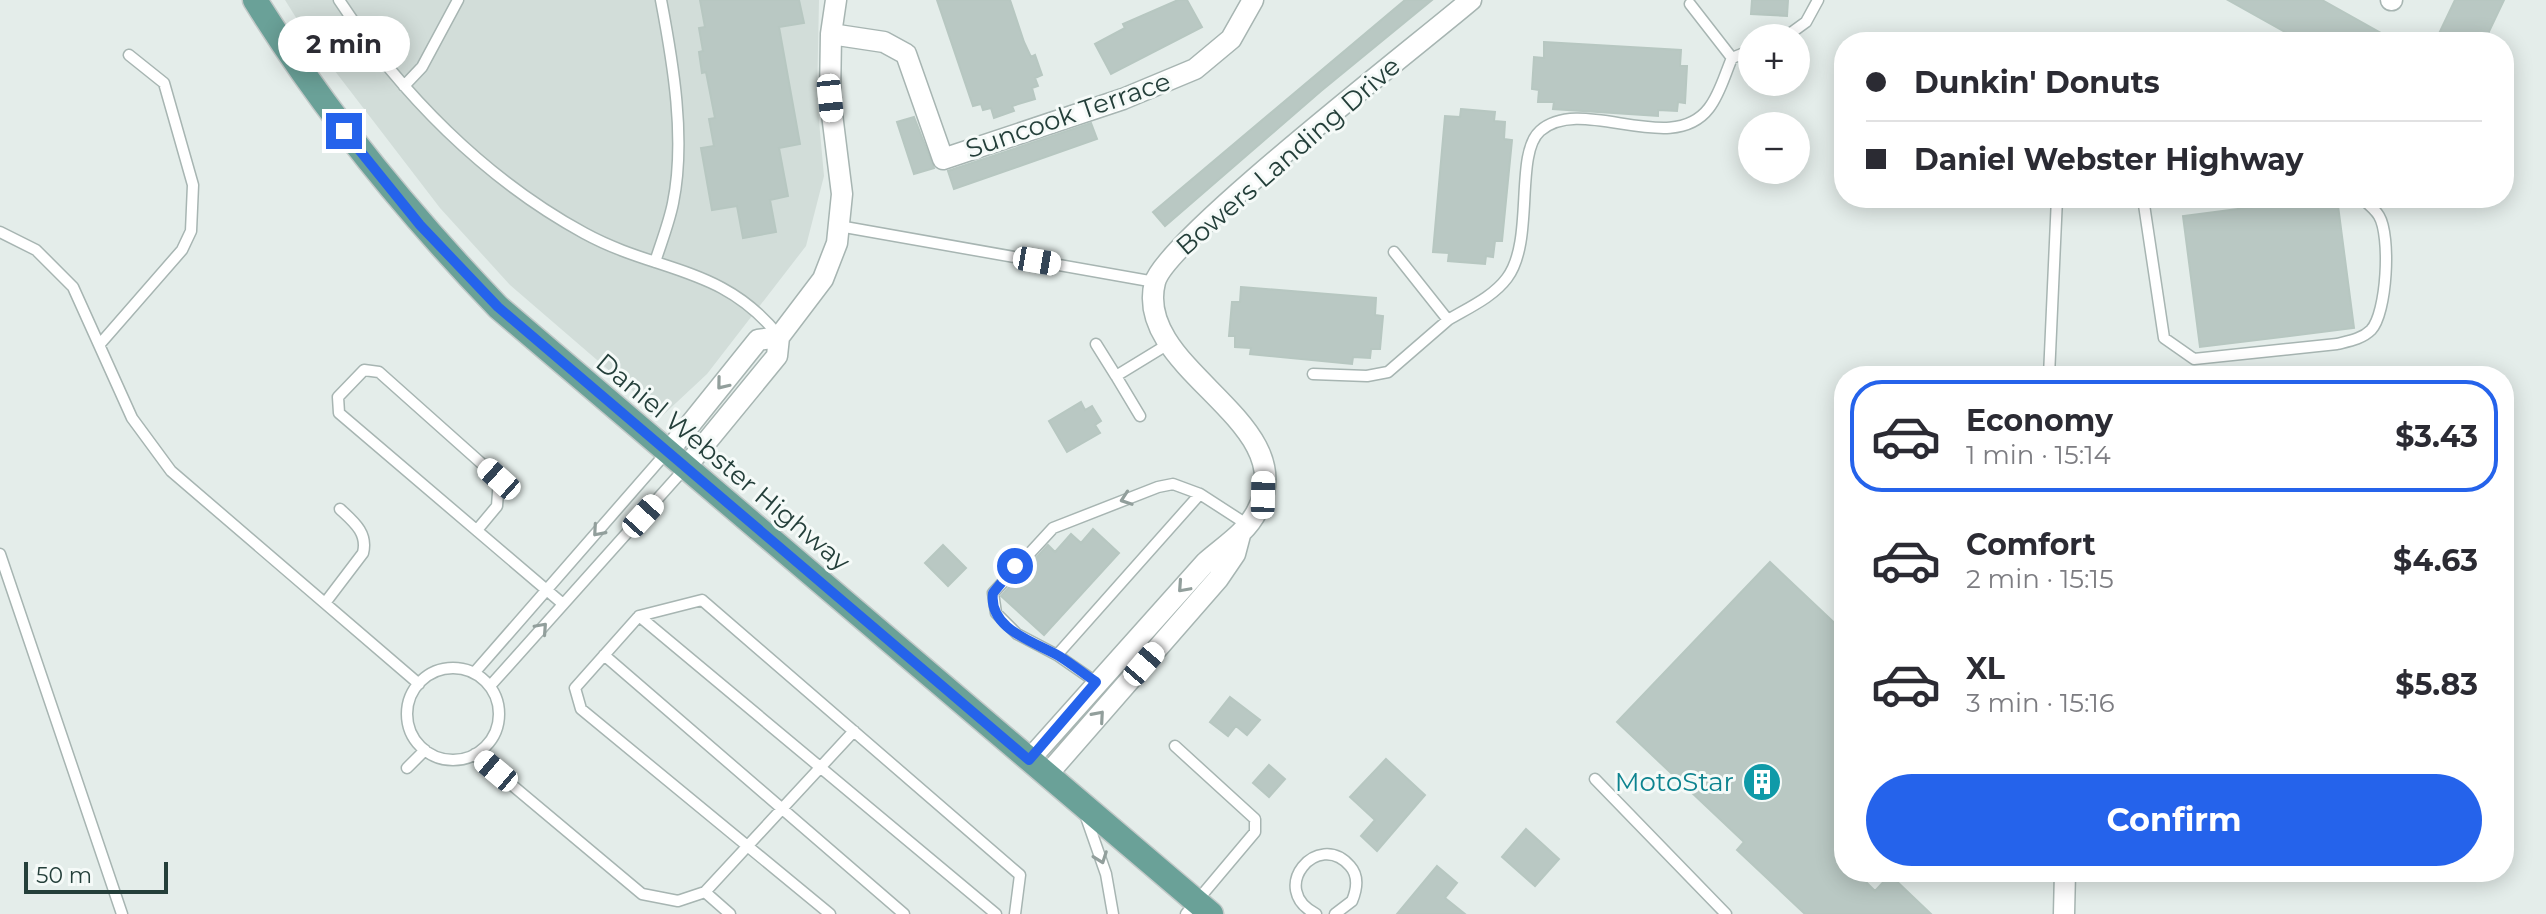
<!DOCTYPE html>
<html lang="en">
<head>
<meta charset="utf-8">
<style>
  :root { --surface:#fff; --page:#f2f2f3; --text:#2b2b33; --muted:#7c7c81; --line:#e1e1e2; --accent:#2563eb }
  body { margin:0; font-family:Montserrat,sans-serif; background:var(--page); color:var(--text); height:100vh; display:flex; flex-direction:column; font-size:30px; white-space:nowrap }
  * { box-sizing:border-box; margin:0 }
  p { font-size:26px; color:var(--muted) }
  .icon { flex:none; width:44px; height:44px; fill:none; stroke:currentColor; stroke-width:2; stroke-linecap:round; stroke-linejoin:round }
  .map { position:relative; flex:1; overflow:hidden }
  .panel { position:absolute; left:1834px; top:366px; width:680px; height:516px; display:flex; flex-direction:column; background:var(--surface); border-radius:32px; box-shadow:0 4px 20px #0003 }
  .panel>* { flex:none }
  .banner { position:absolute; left:1834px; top:32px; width:680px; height:176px; border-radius:32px; box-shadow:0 4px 20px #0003; display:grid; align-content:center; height:176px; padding:0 32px; background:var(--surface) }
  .fabs { position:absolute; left:1738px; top:24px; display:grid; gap:16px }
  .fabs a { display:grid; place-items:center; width:72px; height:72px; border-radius:50%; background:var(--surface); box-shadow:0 4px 20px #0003; font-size:40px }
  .scale { position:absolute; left:24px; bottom:20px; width:144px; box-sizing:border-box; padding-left:8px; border:4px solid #243f3a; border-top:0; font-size:22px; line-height:28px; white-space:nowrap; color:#243f3a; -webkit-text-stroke:6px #f5faf8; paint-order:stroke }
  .end { position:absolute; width:36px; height:36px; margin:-18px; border:10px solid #2563eb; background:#fff; box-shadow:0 0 0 4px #fff }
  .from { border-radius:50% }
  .bubble { position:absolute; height:56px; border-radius:28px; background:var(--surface); box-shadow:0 4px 20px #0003; font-size:26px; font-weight:700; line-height:56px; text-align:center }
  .car { position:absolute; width:24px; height:48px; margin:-24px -12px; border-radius:10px; box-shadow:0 0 6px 2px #0007; background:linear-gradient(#fff 24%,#345 0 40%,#fff 0 76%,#345 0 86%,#fff 0) }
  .banner b { display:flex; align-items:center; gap:28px; height:76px; font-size:30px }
  .banner b+b { border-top:2px solid var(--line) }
  .banner i { width:20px; height:20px; background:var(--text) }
  ul { padding:14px 0 0; list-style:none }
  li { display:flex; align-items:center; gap:24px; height:112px; margin:0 16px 12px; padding:0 16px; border:4px solid transparent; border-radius:32px }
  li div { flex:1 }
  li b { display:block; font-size:30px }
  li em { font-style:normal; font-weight:700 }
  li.selected { border-color:var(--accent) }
  li>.icon { width:72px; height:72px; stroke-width:1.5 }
  .button { display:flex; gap:16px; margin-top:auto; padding:16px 32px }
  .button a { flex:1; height:92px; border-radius:48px; background:var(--accent); color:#fff; font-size:32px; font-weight:700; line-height:92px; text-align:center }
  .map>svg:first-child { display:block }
  .built { fill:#d2ddd9 }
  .building { fill:#b9c8c3; stroke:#b7c7c1; stroke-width:2 }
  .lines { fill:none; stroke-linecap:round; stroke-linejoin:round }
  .lane-casing { stroke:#a7b5b2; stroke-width:13 }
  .street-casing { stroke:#a7b5b2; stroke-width:23 }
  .primary-casing { stroke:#c2c9c8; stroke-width:27 }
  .lane { stroke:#fff; stroke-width:10 }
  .street { stroke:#fff; stroke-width:20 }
  .primary { stroke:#6aa198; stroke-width:24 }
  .oneway { stroke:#929f9c }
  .route { stroke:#2563eb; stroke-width:10 }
  .labels { text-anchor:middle; stroke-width:6; stroke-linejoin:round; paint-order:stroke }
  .street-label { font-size:26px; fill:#243f3a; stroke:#f5faf8 }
  .culture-label { font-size:26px; fill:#0d838f; stroke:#f5faf8; text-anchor:end }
</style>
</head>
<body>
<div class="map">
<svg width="2546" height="914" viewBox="0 0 2546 914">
  <rect width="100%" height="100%" fill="#e4edea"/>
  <path class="built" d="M285,0H819L817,99L824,176L806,246L707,374L662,416L510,285L440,208L305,32Z"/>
  <path class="building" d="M700,0H799L804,23L779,27L800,144L779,148L788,196L770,200L776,232L743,238L737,206L712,210L701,148L714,146L709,119L715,118L706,72L702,73L699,52L703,51L699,28L705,27Z
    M937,0H1010L1024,42L1031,57L1035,55L1042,75L1035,78L1038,86L1032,88L1035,99L1012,106L1014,111L994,118L991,108L983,110L981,104L973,106Z
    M1178,0H1187L1202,27L1111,74L1095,44L1125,28L1123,24Z
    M1405,0H1432L1321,91L1165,226L1153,212Z
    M1752,0H1788L1787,16L1751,14Z
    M2228,0H2322L2397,42H2303Z
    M2455,0H2504L2484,42H2435Z
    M1544,42L1681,50L1680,66H1687L1685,103L1678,102L1677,111L1658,110V116L1553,109L1554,102H1538L1539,90L1532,89L1534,57L1544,58Z
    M1461,109L1495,112L1494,121L1505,122L1504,139L1512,140L1502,241H1495L1493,257L1486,256L1485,264L1448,261L1449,253L1433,252L1445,116L1460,117Z
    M914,117L934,168L914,174L897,122Z
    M1091,123L1097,139L954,189L948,171Z
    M2322,198H2337L2354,328L2200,347L2183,216Z
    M1241,287L1376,298L1375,315L1383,316L1380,349H1371L1370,358L1353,357L1352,364L1250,354L1251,348L1235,347V336H1229L1232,302H1240Z
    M1081,402L1085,410L1092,406L1101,421L1095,425L1100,433L1067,452L1049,421Z
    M1093,529L1119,553L1044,635L1001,596L1048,545L1055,552L1071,534L1081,543Z
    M943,545L966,568L948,586L925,563Z
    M1770,562L1844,632V872H1856L1875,891L1890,875L1931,914H1805L1737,850L1744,842L1617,722Z
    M1230,697L1260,720L1247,735L1236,726L1228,736L1210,722Z
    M1386,759L1425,795L1377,851L1361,836L1375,820L1350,797Z
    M1269,765L1285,779L1269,797L1253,783Z
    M1526,829L1559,859L1535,886L1502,857Z
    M1437,866L1457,883L1445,898L1465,914H1397Z"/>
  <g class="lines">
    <defs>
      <path id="lane" d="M339,0C400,93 485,179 584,233C657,273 722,265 779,336
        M1784,38L1806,22L1818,0
        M1732,58L1752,50
        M404,86L422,67L458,0
        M2143,198L2164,338L2194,359L2337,344C2349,341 2362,339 2371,330C2387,313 2391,236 2379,216C2375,209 2367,203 2361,198
        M839,226L1155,282
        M0,232L36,250L73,287L132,418L171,471L419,684
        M1394,252L1448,320C1468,308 1493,297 1507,278C1535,241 1514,154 1540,131C1582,94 1671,158 1709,108C1720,94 1725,74 1732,58L1690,4
        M655,262C661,243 669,223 673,203C686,139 673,63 661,0
        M100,344L182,250L191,231L193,185L164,83L129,55
        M1096,344L1116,376
        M1313,374L1367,376L1388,372L1448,320
        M2049,376L2057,198
        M1140,416L1116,376L1170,343
        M477,530L497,506L499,479L379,372L364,370L338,397L339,413L563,604
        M0,554L122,914
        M325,603L363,553C368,533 354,522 340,509
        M639,616L996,914
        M604,655L904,914
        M1057,655L1200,494L1248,525
        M407 714a46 46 0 1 1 92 0a46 46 0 1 1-92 0Z
        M474,673L666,453
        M1096,682L1057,655L1017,634L996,613L993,593L1053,528L1158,487L1173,484L1200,494
        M490,686L686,467
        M1175,746L1255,819V832L1186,914
        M475,754L642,894L678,901L705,892L854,731
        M407,768L425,750
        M1595,779L1726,914
        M1085,814L1106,874L1113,914
        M705,892L730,914
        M830,914L581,709L575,688L639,616L702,600L1020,875L1015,914
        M1316,914C1267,889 1318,829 1350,866C1359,876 1357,889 1352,901L1335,914"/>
      <path id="street" d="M2391,0H2392
        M831,34L884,42L906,54L943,159L1123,99L1195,69L1231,39L1253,0
        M668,452L758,340L779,337
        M686,467L777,356L779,337L823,279L837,243L842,194L830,98L831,34L836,0
        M1029,760L1206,562C1224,546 1246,533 1257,511C1305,421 1132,370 1155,282C1166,240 1422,42 1471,0
        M1047,775L1218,579L1235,554L1240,535
        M2064,914L2065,872"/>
      <path id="primary" d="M255,0C325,113 407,212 498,307L1211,914"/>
    </defs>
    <use href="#lane" class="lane-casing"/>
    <use href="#street" class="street-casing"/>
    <use href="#primary" class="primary-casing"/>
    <use href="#lane" class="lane"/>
    <use href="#street" class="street"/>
    <use href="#primary" class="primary"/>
  </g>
  <defs><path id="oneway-chevron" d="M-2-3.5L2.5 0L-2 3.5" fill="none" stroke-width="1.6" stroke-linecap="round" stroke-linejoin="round" transform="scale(2)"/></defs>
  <g class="oneway">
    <use href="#oneway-chevron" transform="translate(722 384) rotate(129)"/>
    <use href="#oneway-chevron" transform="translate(1126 499) rotate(161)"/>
    <use href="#oneway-chevron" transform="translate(598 531) rotate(131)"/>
    <use href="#oneway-chevron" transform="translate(1183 587) rotate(132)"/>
    <use href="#oneway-chevron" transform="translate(542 628) rotate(-48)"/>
    <use href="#oneway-chevron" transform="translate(1099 716) rotate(-49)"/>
    <use href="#oneway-chevron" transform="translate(1101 858) rotate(70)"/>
  </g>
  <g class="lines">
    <path class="route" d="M344,131L420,225L498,307L1029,760L1096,682C1084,674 1072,664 1059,656C1035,642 988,629 993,593L1015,566"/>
  </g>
  <defs>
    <symbol id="building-disc" viewBox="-11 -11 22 22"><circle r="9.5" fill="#0f9aa8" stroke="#f5faf8"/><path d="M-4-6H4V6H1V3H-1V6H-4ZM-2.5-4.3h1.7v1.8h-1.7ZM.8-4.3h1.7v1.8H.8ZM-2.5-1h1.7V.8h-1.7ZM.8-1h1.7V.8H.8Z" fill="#fff"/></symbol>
  </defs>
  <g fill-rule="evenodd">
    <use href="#building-disc" x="1740" y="760" width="44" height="44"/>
  </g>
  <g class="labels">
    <g class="street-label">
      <text transform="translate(1068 115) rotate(-19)" y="9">Suncook Terrace</text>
      <text transform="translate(1288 156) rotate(-41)" y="9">Bowers Landing Drive</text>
      <text transform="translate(723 462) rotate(40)" y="9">Daniel Webster Highway</text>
    </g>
    <g class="culture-label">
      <text x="1734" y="791">MotoStar</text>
    </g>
  </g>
</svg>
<div class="fabs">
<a>+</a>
<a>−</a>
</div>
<div class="scale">50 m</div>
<i class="end from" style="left:1015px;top:566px"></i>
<i class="end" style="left:344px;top:131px"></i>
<div class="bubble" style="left:278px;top:16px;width:132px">2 min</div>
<i class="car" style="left:830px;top:98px;rotate:174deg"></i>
<i class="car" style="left:1037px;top:261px;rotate:100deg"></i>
<i class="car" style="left:499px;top:479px;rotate:312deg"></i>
<i class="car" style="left:1263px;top:495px;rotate:1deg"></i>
<i class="car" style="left:643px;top:516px;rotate:42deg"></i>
<i class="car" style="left:1144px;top:664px;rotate:41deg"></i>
<i class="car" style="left:496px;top:771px;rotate:310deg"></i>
<div class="banner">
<b><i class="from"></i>Dunkin' Donuts</b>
<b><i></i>Daniel Webster Highway</b>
</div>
<section class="panel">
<ul>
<li class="selected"><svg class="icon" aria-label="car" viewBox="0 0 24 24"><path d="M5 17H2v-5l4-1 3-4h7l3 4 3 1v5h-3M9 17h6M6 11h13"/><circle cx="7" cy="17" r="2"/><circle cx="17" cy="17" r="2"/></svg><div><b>Economy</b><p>1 min · 15:14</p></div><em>$3.43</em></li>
<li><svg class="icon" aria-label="car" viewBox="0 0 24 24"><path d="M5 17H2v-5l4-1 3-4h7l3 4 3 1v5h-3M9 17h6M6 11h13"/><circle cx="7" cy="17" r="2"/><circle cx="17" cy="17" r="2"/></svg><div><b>Comfort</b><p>2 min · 15:15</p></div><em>$4.63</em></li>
<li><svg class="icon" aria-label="car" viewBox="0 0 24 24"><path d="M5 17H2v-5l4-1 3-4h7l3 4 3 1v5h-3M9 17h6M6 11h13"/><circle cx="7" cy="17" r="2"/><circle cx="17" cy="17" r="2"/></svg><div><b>XL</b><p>3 min · 15:16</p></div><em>$5.83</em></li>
</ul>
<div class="button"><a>Confirm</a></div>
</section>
</div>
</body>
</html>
